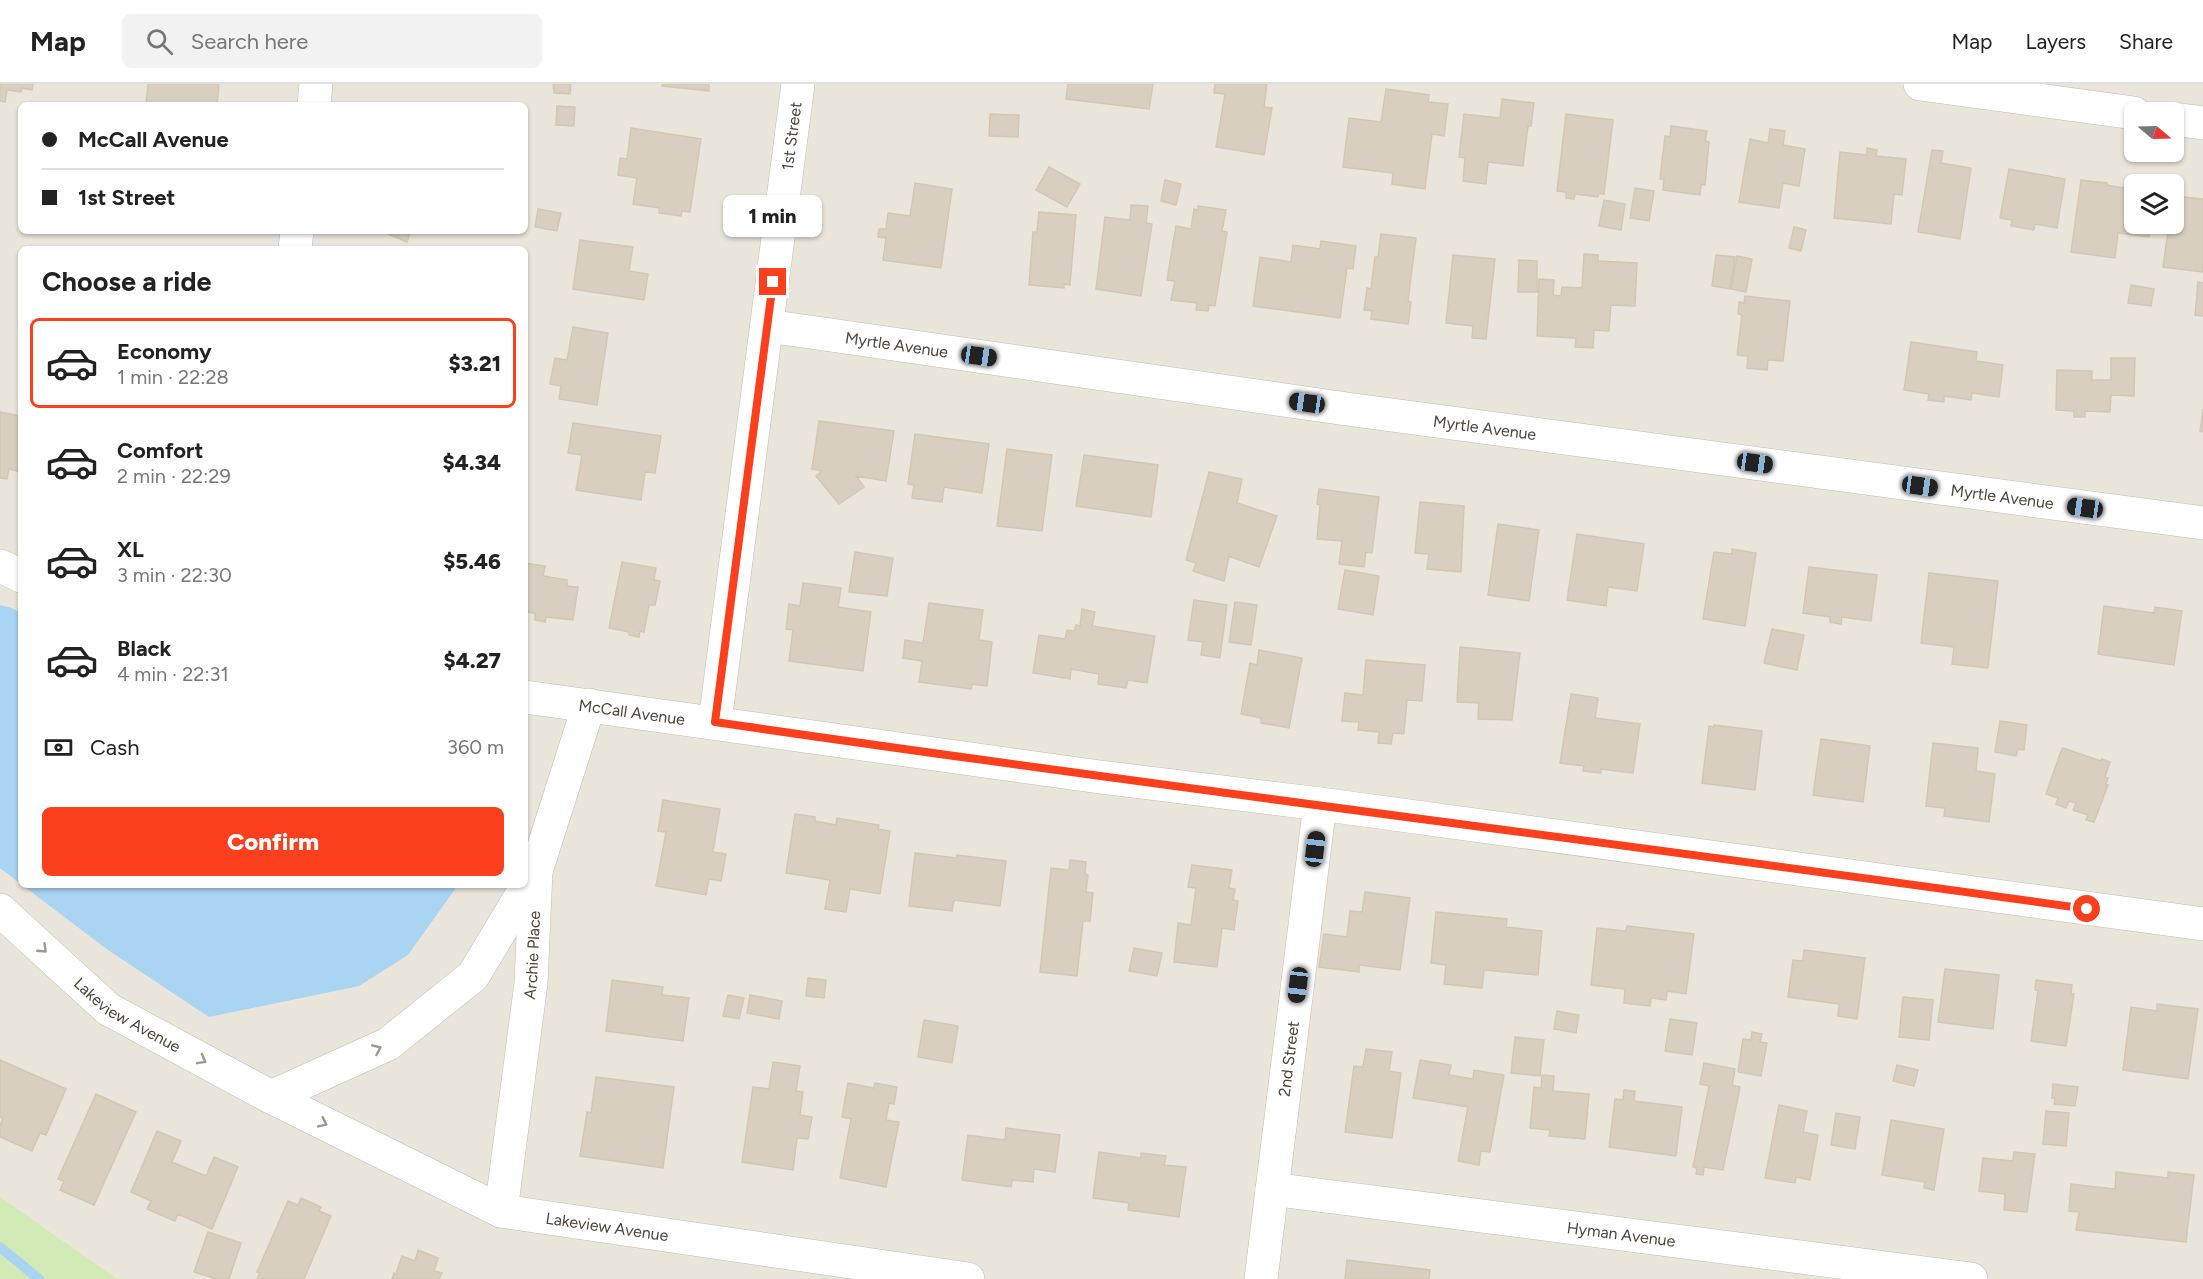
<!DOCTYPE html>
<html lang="en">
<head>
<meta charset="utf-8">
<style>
  :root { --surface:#fff; --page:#f2f2f2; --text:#222; --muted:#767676; --line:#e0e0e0; --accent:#fc3f1d }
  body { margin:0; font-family:Figtree,sans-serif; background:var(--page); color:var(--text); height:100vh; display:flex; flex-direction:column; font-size:22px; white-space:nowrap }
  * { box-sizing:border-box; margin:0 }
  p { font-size:20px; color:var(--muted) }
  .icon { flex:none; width:33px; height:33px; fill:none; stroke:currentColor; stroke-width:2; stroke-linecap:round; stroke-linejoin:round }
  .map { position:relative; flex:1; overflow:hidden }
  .side { position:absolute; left:18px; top:162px; width:510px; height:642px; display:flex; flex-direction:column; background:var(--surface); border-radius:9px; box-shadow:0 2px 4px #0004 }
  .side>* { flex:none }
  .guide { position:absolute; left:18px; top:18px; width:510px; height:132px; border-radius:9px; box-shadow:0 2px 4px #0004; display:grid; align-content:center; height:132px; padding:0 24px; background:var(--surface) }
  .needle { width:39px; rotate:109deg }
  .controls { position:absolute; left:2124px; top:18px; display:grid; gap:12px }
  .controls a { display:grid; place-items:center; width:60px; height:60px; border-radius:9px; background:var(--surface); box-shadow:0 2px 4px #0004; font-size:30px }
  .end { position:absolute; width:27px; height:27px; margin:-14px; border:8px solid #fc3f1d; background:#fff; box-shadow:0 0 0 3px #fff }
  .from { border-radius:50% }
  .bubble { position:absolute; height:42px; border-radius:9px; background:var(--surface); box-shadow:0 2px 4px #0004; font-size:20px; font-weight:800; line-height:42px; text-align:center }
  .car { position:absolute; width:18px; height:36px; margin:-18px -9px; border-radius:8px; box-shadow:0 0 4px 2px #0007; background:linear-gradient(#222 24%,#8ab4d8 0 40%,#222 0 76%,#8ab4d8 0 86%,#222 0) }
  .guide b { display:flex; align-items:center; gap:21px; height:57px; font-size:22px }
  .guide b+b { border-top:2px solid var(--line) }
  .guide i { width:15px; height:15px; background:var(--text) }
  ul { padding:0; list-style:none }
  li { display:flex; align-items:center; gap:18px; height:90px; margin:0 12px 9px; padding:0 12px; border:3px solid transparent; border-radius:9px }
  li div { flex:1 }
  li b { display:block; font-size:22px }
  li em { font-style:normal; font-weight:800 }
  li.current { border-color:var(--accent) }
  li>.icon { width:54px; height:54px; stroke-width:1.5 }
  h2 { padding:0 24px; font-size:27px; line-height:72px }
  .pay { display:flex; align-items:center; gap:15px; height:66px; padding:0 24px; font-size:22px }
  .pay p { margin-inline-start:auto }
  .button { display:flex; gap:12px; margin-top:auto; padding:12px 24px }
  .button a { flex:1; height:69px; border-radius:9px; background:var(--accent); color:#fff; font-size:24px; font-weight:800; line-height:69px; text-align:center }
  header { display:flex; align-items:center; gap:36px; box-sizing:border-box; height:84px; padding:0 30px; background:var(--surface); border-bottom:2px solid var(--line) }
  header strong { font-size:28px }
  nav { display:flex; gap:33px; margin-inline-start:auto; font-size:21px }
  .search { width:420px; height:54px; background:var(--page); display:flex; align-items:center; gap:15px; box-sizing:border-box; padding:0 21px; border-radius:9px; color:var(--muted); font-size:22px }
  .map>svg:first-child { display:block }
  .residential { fill:#eae5da; fill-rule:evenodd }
  .green { fill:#d2eab5 }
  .water { fill:#a9d4f2 }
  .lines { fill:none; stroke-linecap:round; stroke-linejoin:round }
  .stream { stroke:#a9d4f2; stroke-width:10 }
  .building { fill:#d8cfc1; stroke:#d3c7b4; stroke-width:1.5 }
  .street-casing { stroke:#c2bbae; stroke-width:34 }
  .street { stroke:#fff; stroke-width:33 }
  .oneway { stroke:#9c9892 }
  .route { stroke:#fc3f1d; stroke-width:8 }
  .labels { text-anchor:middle; stroke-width:6; stroke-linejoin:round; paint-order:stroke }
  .street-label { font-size:16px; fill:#4b4439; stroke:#fff }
</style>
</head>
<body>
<header>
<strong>Map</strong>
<div class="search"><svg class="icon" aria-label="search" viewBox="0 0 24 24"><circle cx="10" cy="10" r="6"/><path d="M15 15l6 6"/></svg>Search here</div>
<nav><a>Map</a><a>Layers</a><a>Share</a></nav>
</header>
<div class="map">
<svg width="2203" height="1195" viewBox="0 0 2203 1195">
  <rect width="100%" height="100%" fill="#f6f3ec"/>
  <path class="residential" d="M0,0H2203V1195H79L0,1161ZM21,21H525V147H21ZM2134,28H2174V68H2134ZM2134,100H2174V140H2134ZM21,165H525V801H21Z"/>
  <path class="green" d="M0,1113L117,1195H0Z"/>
  <path class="water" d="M0,521L12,524L21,529V800L0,784Z
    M22,801H458L408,871L359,902L209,933L108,866Z"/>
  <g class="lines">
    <path class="stream" d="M0,1163L39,1195"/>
  </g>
  <path class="building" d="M0,0H33L32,6L22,4L21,8L7,6L5,18L0,17Z
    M148,0H219L217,21H146Z
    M553,0H571L570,10L554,9Z
    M663,0H709V7L662,2Z
    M1068,0H1153L1149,25L1066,15Z
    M1215,0H1267L1264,23L1272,24L1264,71L1216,63L1225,10L1214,9Z
    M1386,5L1429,11L1428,18L1448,20L1444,52L1432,50L1425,105L1392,100L1393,89L1343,83L1349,34L1381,38Z
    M1502,15L1534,19L1531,42H1528L1523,82L1488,78L1486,100L1463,97L1465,74L1459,73L1464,30L1500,34Z
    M557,22L575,23L574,42L556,41Z
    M990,30L1019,31L1018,53L989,52Z
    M1566,30L1613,36L1604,110H1598V113L1575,110L1574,115L1566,114V108L1557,107Z
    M1671,42L1707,47L1705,57L1709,58L1705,101L1701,100L1700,111L1663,106L1664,95H1660L1665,52L1670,53Z
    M631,44L701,55L690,128L682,127L681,132L659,129V124L633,120L637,94L618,91L620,74L627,75Z
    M1770,45L1785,47L1783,61L1805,65L1799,102L1783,99L1779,124L1739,118L1750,55L1768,59Z
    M1867,64L1877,66L1876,72L1906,75L1902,111L1894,110L1891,140L1834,134L1840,68L1867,71Z
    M1932,66L1943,67L1941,79L1971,84L1960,155L1918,148Z
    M1049,83L1080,100L1067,123L1036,106Z
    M2009,85L2065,95L2057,144L2035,140L2034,146L2011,142L2012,136L2000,134Z
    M1165,96L1181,100L1176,121L1161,117Z
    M2081,96L2107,99V101L2125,104L2124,108L2134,109V140H2151L2149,153L2118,149L2115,174L2071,168Z
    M915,99L952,105L941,184L883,176L886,154L878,153L879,145H886L888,129L910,132Z
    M1635,104L1654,107L1649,137L1630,134Z
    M2174,112L2203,115V188L2163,183L2169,140H2174Z
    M1604,116L1625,120L1621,146L1599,142Z
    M1131,121L1148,122L1146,139L1152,140L1141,212L1096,205L1105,133L1130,136Z
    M1198,122L1226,126L1222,147L1227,148L1215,222L1209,221L1208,227L1196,226L1197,219L1171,216L1175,197L1167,196L1176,142L1191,145L1194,125L1198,126Z
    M538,125L561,129L557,147L535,143Z
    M1039,128L1076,131L1070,201L1064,200V204L1029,201L1033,148H1037Z
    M1794,143L1806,146L1801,167L1789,164Z
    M381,147H411L407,158Z
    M1381,150L1416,154L1408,217L1411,218L1408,240L1371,235L1372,227L1364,226L1367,204L1371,205L1375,173H1378Z
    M580,156L633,163L629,187L648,190L644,216L573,205Z
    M1321,157L1356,162L1353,185L1347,184L1340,234L1253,222L1260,173L1291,178L1293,161L1320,165Z
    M1584,170L1598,171V177L1637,179L1635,222L1611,221L1609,247L1594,246L1593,264L1575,263L1576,254L1537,252L1539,195L1554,196L1553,211L1561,212L1562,203L1582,204Z
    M1453,171L1495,175L1486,255L1472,254L1473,242L1446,239Z
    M1716,171L1735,173L1730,205L1712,202Z
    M1737,172L1752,175L1746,208L1731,205Z
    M1519,176L1537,177V208H1518Z
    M2198,198L2203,199V232L2195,231Z
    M2131,201L2154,205L2151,222L2128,219Z
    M1745,212L1790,217L1783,277L1768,276L1767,286L1747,284L1748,272L1737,271L1742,231L1738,230L1739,218L1744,219Z
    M573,243L608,249L597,321L559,315L561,302L550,300L555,274L567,276Z
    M1911,258L1977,268L1976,277L2003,281L1999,313L1972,309L1971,316L1944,312V318L1928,316L1929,310L1904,306Z
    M2111,274H2135L2134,312L2111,311L2110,328L2085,327V333H2074V327L2056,326L2057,286L2092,287V296H2111Z
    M2203,325V348L2200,347Z
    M0,328L21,332V388L9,385L7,395L0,394Z
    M819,337L894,347L886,397L856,392L864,403L839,420L816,392L822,387L812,385Z
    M573,339L661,352L655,389L645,388L641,416L576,406L582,371L568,369Z
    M915,350L989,360L982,409L944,403L942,418L912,414L914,401L908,400Z
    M1007,365L1052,371L1042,447L997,442Z
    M1084,371L1158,381L1151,433L1076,422Z
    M1209,388L1242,395L1237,419L1277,432L1259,483L1229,472L1224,497L1193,487L1196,479L1186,476Z
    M1319,405L1379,413L1372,469L1366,468L1364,483L1339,480L1342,457L1317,455L1320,421L1317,420Z
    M1420,418L1464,422L1461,488L1427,485L1429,470L1415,469Z
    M1498,440L1539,446L1529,517L1488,511Z
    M1577,450L1644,460L1637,507L1608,503L1606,522L1567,516Z
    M1732,465L1756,469L1745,542L1703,535L1714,468L1732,470Z
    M855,468L893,474L887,512L849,508Z
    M622,478L656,484L654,496L660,497L655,521H649L644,548L640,547L639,553L629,551V548L609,544Z
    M525,479L545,482L543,492L567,496V502L578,503L573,536L546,533L545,538L535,536V529L525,528Z
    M1809,483L1877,491L1871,537L1842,533L1841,540L1830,538V533L1803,529Z
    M1345,486L1379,492L1373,531L1338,525Z
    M1929,489L1998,497L1988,584L1952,580L1954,563L1921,559Z
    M803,499L841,504L838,523L871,528L863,587L789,577L793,546L786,545L789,520L800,522Z
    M1194,516L1227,521L1220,574L1201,571L1203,558L1188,556Z
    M1235,518L1257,521L1251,561L1229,558Z
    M929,519L983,526L979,556L992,558L987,602L972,600L971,605L919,598L922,577L903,574L905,556L923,559Z
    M2104,522L2154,529L2155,523L2182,527L2174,581L2098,570Z
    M1082,525L1095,528L1092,542L1155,552L1147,599L1128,596L1126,604L1098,600L1099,590L1071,585L1070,595L1033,589L1039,551L1065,555L1067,546L1074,547L1076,541L1080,542Z
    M1772,545L1804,551L1797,586L1764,579Z
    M1460,563L1520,569L1512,636L1478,635L1479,619L1457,618Z
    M1259,566L1302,574L1289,644L1261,639V634L1241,630L1250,579L1257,581Z
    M1366,576L1425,581L1422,617L1407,616L1404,650L1393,649L1391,660L1378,659L1379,648L1358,646L1359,638L1342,637L1345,609L1363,611Z
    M1571,610L1598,614L1595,634L1640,640L1633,689L1601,685V689L1583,687L1584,682L1560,679Z
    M2000,637L2027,641L2024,666L2018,665L2016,672L1995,668Z
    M1714,641L1762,647L1755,706L1702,699L1709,642L1714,643Z
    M1821,655L1870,662L1863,718L1813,711Z
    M1933,659L1978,664L1976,687L1995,690L1989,738L1944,732L1945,724L1926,722Z
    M2063,664L2101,677L2102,675L2110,678L2105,693L2108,694L2106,700L2108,701L2094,738L2086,736L2088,731L2073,726L2076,719L2069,717L2066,724L2056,720L2058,714L2046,710L2061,667Z
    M663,716L720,725L713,768L726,770L721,797L709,795L706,811L656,802L666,748L658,747Z
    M795,730L815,733V737L836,741L837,734L879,741L878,745L890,747L880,810L850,805L846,828L825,825L830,796L786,789Z
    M915,769L957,774V771L1006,777L1000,822L954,816L952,827L909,822Z
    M1070,776L1086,778L1085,790L1088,791L1086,808L1093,809L1090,837H1083L1077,892L1040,888L1051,784L1069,786Z
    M1192,781L1232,786L1229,804L1235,805L1233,816L1238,817L1234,846L1222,844L1217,883L1174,878L1178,839L1191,841L1196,804L1188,803Z
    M1365,808L1410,814L1400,886L1359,881V888L1319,883L1324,850L1347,853L1350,827L1362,828Z
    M1436,828L1507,835L1506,843L1542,847L1538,891L1484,886L1482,904L1444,900L1446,881L1431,879Z
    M1627,842L1694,850L1686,910L1667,907L1666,916L1651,914L1650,922L1624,919L1625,905L1591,901L1597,844L1626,847Z
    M1134,864L1162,869L1157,892L1129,887Z
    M1804,866L1865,874L1857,935L1838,932L1839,920L1788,913L1793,876L1803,877Z
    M1945,885L1999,891L1993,945L1938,938Z
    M808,894L826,896L824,914L806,912Z
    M612,896L663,903L662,911L689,914L683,957L606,947Z
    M2036,896L2072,901L2071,910H2074L2066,962L2031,957L2038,906H2035Z
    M728,911L744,914L739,935L723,932Z
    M750,911L782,917L779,935L747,929Z
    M1903,913L1933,916L1929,956L1899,953Z
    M2157,920L2198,925L2188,995L2123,986L2131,923L2157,927Z
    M1557,927L1579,931L1576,949L1554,945Z
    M1670,935L1697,939L1692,971L1665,967Z
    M924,936L958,942L952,979L918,973Z
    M1752,948L1762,950L1760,958L1767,959L1761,992L1738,988L1743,955L1751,956Z
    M1515,953L1544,956L1540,992L1511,989Z
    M1366,965L1392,968L1389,987L1401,989L1392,1054L1345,1048L1354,982L1363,983Z
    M0,976L66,1005L46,1051L40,1049L32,1067L0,1053V1042L3,1034L0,1033Z
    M1420,976L1451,981L1449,991L1473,995L1474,986L1504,991L1490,1068L1481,1067L1479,1081L1458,1077L1468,1023L1413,1014Z
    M773,978L800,982L796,1007L803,1008L800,1031L812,1033L808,1055L797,1054L793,1086L742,1078L753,1003L769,1005Z
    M1704,979L1735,985L1732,1001L1740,1003L1723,1086L1704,1083L1703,1091L1696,1090L1697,1084L1693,1083L1709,1002L1700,1000Z
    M1897,981L1918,986L1914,1002L1893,997Z
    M1542,991L1554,992L1553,1007L1589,1010L1585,1055L1549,1052L1550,1046L1530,1044L1534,1003L1541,1004Z
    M596,993L674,1003L663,1084L580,1072L587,1028L591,1029Z
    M848,999L874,1004L875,999L897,1003L894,1020L889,1019L886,1036L899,1038L886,1103L840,1094L851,1035L842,1033Z
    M2053,1000L2078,1003L2075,1022L2054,1020L2055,1014H2052Z
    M1624,1006L1635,1007L1634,1017L1682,1023L1676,1072L1609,1063L1615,1015L1623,1016Z
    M96,1010L136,1028L94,1121L60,1106L64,1097L58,1095Z
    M1779,1021L1807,1027L1803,1048L1818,1051L1810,1096L1796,1093L1795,1099L1765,1094Z
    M2046,1027L2069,1029L2066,1062L2043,1060Z
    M1836,1029L1860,1033L1855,1065L1831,1061Z
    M1891,1036L1944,1045L1934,1106L1924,1104L1925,1098L1882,1091Z
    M1006,1044L1060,1051L1055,1088L1034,1085L1033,1098L1012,1096L1011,1103L962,1096L968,1051L1005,1056Z
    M157,1047L181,1057L172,1078L206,1092L214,1073L238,1083L212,1145L178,1130L175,1137L147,1125L151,1117L131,1108Z
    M1099,1068L1141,1074V1069L1166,1072L1164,1081L1186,1083L1179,1133L1128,1126L1129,1119L1093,1114Z
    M2014,1068L2035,1070L2027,1128L2004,1126L2005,1110L1979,1107L1983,1074L2013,1077Z
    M2116,1088L2168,1094V1088L2194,1091L2186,1158L2076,1146L2079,1128L2069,1127L2071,1100L2115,1105Z
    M301,1114L321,1123L319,1127L331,1132L304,1195H257L260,1189L257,1188L288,1117L298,1121Z
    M208,1148L241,1159L229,1195H216L194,1188Z
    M418,1166L438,1174L434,1187L442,1189L439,1195H392L394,1189L396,1190L402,1172L415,1177Z
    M1347,1176L1430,1186L1429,1195H1345Z"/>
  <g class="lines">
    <defs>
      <g id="street">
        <path d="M1920,0L2134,29"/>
        <path d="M314,21L316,0"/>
        <path d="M2174,35L2203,39"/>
        <path d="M295,165L297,147"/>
        <path id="s1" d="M768,242L1354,326L2203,439"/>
        <path d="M0,482L21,492"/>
        <path id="s2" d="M525,613L1100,693L1320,720L2203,840"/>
        <path id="s3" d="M715,638L798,0"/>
        <path id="s4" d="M0,826L108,925L271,1013L388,960L473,892L536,787"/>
        <path id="s5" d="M271,1013L501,1127L968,1195"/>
        <path id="s6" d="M1272,1105L1971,1195"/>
        <path id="s7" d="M501,1127L531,899L536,787L589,621"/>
        <path id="s8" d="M1261,1195L1320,720"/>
      </g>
    </defs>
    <use href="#street" class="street-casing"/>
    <use href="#street" class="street"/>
  </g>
  <defs><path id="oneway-chevron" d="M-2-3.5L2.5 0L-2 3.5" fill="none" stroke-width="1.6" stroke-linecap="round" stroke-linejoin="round" transform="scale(1.5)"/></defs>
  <g class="oneway">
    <use href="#oneway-chevron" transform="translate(43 865) rotate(43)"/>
    <use href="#oneway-chevron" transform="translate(377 965) rotate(-24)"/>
    <use href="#oneway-chevron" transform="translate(202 976) rotate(29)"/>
    <use href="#oneway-chevron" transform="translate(323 1039) rotate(26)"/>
  </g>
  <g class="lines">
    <path class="route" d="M773,198L715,638C1171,705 1630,760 2087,825"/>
  </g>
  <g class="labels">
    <g class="street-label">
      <text dy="6" stroke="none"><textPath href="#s3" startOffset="591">1st Street</textPath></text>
      <text dy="6" stroke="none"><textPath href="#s1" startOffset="130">Myrtle Avenue</textPath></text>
      <text dy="6" stroke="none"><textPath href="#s1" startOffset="724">Myrtle Avenue</textPath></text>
      <text dy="6" stroke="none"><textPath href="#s1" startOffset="1246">Myrtle Avenue</textPath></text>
      <text dy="6" stroke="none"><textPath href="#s2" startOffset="108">McCall Avenue</textPath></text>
      <text dy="6" stroke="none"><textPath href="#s7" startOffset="258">Archie Place</textPath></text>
      <text dy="6" stroke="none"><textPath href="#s4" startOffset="166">Lakeview Avenue</textPath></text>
      <text dy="6" stroke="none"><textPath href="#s8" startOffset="222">2nd Street</textPath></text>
      <text dy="6" stroke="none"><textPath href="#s5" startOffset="364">Lakeview Avenue</textPath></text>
      <text dy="6" stroke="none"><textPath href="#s6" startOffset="352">Hyman Avenue</textPath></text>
    </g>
  </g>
</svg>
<div class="controls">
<a><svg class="needle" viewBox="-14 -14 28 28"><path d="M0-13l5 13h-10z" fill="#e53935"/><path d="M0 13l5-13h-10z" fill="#767676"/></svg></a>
<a><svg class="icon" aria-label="layers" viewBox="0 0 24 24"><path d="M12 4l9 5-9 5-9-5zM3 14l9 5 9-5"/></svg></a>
</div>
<i class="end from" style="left:2087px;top:825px"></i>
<i class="end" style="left:773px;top:198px"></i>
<div class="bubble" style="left:723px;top:111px;width:99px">1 min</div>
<i class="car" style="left:979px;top:272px;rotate:98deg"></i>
<i class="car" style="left:1307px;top:319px;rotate:278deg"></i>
<i class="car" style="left:1755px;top:379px;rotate:98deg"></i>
<i class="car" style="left:1920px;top:402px;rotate:98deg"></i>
<i class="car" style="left:2085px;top:424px;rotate:278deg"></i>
<i class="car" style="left:1315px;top:765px;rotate:7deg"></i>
<i class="car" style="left:1298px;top:901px;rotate:187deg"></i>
<div class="guide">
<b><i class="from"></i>McCall Avenue</b>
<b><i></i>1st Street</b>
</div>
<section class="side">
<h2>Choose a ride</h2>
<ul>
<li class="current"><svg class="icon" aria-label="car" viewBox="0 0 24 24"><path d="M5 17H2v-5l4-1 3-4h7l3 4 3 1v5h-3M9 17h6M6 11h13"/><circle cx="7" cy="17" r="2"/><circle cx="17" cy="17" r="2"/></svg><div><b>Economy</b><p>1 min · 22:28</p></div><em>$3.21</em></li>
<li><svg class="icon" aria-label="car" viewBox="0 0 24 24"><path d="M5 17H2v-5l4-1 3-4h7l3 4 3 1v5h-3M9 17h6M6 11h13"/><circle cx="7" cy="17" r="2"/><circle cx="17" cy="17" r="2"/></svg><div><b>Comfort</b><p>2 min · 22:29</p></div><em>$4.34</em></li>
<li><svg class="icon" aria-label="car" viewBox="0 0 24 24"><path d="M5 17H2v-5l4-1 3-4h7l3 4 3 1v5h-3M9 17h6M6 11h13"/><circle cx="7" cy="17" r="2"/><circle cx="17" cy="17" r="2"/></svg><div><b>XL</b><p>3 min · 22:30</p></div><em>$5.46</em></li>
<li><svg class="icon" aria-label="car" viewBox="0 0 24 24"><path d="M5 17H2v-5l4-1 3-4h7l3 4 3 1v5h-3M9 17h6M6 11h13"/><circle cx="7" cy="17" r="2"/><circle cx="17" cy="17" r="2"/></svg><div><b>Black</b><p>4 min · 22:31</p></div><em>$4.27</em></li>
</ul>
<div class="pay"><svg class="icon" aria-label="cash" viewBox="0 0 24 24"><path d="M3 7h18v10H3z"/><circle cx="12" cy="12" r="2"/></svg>Cash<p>360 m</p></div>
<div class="button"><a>Confirm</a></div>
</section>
</div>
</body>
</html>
